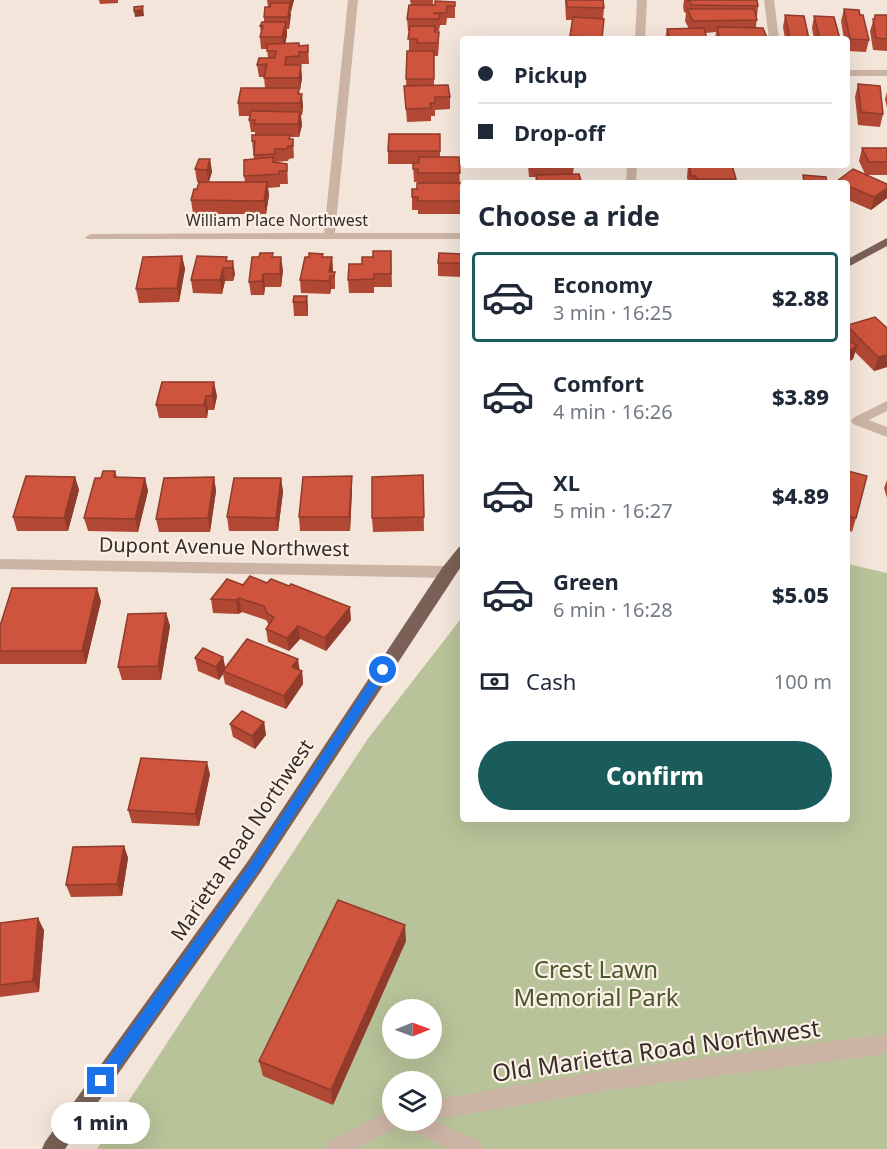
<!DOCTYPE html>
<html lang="en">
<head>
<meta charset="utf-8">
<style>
  :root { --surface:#fff; --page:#f6f6f7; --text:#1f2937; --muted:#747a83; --line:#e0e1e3; --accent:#195c5b }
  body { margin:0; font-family:"Noto Sans",sans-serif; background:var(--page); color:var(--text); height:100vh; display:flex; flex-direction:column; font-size:22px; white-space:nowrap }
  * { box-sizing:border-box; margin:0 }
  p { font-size:20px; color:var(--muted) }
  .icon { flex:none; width:33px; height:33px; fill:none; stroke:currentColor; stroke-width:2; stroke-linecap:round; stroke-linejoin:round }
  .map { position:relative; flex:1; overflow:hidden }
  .side { position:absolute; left:460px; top:180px; width:390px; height:642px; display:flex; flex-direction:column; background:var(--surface); border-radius:6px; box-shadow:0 6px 24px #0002 }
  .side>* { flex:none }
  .guide { position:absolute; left:460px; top:36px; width:390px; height:132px; border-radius:6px; box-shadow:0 6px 24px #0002; display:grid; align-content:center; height:132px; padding:0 18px; background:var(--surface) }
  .needle { width:39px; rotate:89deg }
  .fabs { position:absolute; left:382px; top:999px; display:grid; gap:12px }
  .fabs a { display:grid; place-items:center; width:60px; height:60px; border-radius:50%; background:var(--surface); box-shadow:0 6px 24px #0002; font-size:30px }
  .end { position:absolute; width:27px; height:27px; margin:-14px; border:8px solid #1a73e8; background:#fff; box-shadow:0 0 0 3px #fff }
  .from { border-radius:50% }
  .bubble { position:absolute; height:42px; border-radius:21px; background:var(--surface); box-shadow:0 6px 24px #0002; font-size:20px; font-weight:800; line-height:42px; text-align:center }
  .guide b { display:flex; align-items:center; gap:21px; height:57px; font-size:22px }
  .guide b+b { border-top:2px solid var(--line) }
  .guide i { width:15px; height:15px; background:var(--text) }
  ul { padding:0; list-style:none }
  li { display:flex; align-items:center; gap:18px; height:90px; margin:0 12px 9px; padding:0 6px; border:3px solid transparent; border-radius:6px }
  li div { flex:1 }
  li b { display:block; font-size:22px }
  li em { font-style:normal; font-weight:800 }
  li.current { border-color:var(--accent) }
  li>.icon { width:54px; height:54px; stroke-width:1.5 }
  h2 { padding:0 18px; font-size:27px; line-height:72px }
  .pay { display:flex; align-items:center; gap:15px; height:66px; padding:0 18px; font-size:22px }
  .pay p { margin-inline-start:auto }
  .action { display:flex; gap:12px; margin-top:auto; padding:12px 18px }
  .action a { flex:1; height:69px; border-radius:36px; background:var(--accent); color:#fff; font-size:24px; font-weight:800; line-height:69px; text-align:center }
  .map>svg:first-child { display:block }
  .green { fill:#b8c399; fill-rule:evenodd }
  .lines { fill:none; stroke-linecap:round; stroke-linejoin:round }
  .minor { fill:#ccb4a5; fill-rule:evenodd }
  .major { fill:#7a6057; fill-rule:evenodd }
  .wall { fill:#b14834 }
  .shaded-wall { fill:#903b2b }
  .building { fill:#ce543d; stroke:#903b2b; stroke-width:1.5 }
  .route { fill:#1a73e8 }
  .labels { text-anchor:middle; stroke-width:4.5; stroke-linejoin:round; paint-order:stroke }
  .far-street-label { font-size:16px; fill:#372b27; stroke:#fbf0e6 }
  .street-label { font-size:20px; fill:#372b27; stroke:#fbf0e6 }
  .near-park-label { font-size:24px; fill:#4a5729; stroke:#fbf0e6 }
  .near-street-label { font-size:24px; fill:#372b27; stroke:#fbf0e6 }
</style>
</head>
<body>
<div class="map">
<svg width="887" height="1149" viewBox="0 0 887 1149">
  <rect width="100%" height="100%" fill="#f3e5da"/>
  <path class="green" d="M848,564L887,573V1149H97L367,740L463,616L464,819H848ZM393,1010H432V1048H393ZM393,1082H432V1120H393Z"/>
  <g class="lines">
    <path class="minor" d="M348,0H358L335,233H464V239H87L85,237L91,234L324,233Z
      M637,0H647L645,39H635Z
      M764,0H774L779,39H769Z
      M848,70H887V76H848Z
      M627,165H637L636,183H626Z
      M887,401V411L869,420L887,427V437L853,424L851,421L853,418Z
      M0,559L447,566L452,568L454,572L452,576L447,578L0,569Z
      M887,1034V1054L602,1091L433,1120L481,1142L484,1149H450L402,1127L401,1125L356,1149H325L328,1142L393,1108V1120H432V1100L602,1071Z"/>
    <path class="major" d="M887,238V246L848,267V259Z
      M464,546V562L260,873L65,1149H42L45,1142L248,861L442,568L459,547Z"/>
  </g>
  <path class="wall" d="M99,0H118V3L100,4Z
    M267,0H294L290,12L289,29H287V35L285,44L299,46L308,45L309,64H300L302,78L300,90H299L303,106L302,115H301L302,125L299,137H290V139H293L294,158L289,159L288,161L276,162L287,164L288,184H280V187L268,188L269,195L266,214H193L191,200L197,189L199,182H197L195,169L210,159L212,172L209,182H245L244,176L254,159L252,141L255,135V132H251L249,120L250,116H239L238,103L265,88L264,77H259L257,65L268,58L267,49H261L260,37L261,33L260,26L264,22V17L268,7Z
    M410,0H433V5L455,2V18H447L446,25H440L439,31H436L439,44L438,56H434V85L450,97V109L435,110V116H431V121L407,122L404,86H406L407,51H409V31H408L407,19L411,5Z
    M565,0H603L604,8L603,19H604L602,39H569L572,20H566Z
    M684,0H757L758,6L756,28L767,38V39H715L716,32L705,33L707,39H665L667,29H689L685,21L686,13L684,12L683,7Z
    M844,9L860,15L869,40L866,52L848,51V39H844L841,21Z
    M785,15L809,39H785L783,27Z
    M875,15H887V51L873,50L870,31Z
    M814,16L840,39H814L812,28Z
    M858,84L883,114L880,127L858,125L855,97Z
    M887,92V108L885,99Z
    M440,134V157H459L461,214H418V210H412V197L417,189L419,183L418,182H414L413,164H388V151Z
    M862,148H887V175H867L887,198L871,210L848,200V183H837V181L865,174L859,161Z
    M528,165H595L574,166L573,174L581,181L587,183H535L536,177H529Z
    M688,165L736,179V183H688L687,177Z
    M391,251L392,287H374V293H349L348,280L362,264L373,257Z
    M323,254V257H332L333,272H335V289H331L330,294L301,293L300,280L309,257Z
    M462,254V277L438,276V263Z
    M182,256L185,269L179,302L139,303L136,289Z
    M273,257L283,270L281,287H265L264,295H251L249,282Z
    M227,261L235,274L233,281H225L222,294L193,293L191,280Z
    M307,296L308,309V316H294L293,302Z
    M848,325L887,367L874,371L855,352L853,359L848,362Z
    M162,382L217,396L214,410H208L207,418H159L156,405Z
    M115,471L117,477L145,478L148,491L138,532L88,531L84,518L101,478Z
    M848,471L856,518L852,532L848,530Z
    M423,475L424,531L373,532L372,518Z
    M352,476V490L350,531H300L299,517Z
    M75,477L79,490L68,531H17L13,517Z
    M214,477L216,491L210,532H159L156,519Z
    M281,478L283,492L278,531H229L227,517Z
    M887,480V498L884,488Z
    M243,585L351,620L326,651L300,639L289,651L268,642L266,629L269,625L266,620L242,612L238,614L213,613L211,599Z
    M101,601L86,664H0V626Z
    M166,613L170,626L161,680H122L118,667Z
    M223,657L225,667L300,670L302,671L303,684L286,709L225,684L223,674L219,680L198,671L195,658Z
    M264,722L266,735L255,749L233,737L230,724Z
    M210,774L199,826L132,823L128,810Z
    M124,846L128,858L122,896L71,897L66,885Z
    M0,923L44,930L39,992L0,997Z
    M406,941L333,1105L263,1076L259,1061Z"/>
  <path class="shaded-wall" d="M290,0H294L291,12Z
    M290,3L291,15L289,29L288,17Z
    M143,6L144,16L135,17L134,11Z
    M286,22L287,35L284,49L282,37Z
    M301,65L302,78L300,90L299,78Z
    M302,94L303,106L302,115L300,103Z
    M300,112L302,125L299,137L298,124Z
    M210,159L212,172L208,183L207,170Z
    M267,182L269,195L266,214L264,201Z
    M887,188V198L871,210L874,197Z
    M182,256L185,269L179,302L177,288Z
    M281,257L283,270L281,287L280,274Z
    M332,257L333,271L332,276H330L331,289L330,294L329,272Z
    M233,261L235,274L233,281L232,268Z
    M223,268L225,281L222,294L220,280Z
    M263,274L265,287L264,295L262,281Z
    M307,296L308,309V316L306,302Z
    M857,346L853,359L848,362V351Z
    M887,355V367L874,371L878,357Z
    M214,382L217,396L214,410L212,396Z
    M206,396L208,410L207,418L204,405Z
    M352,476V490L350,531L349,517Z
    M75,477L79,490L68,531L64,518Z
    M214,477L216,491L210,532L208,518Z
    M145,478L148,491L138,532L135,519Z
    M281,478L283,492L278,531L276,518Z
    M97,588L101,601L86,664L82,651Z
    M239,598L242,612L238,614L236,600Z
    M350,607L351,620L326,651L325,638Z
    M166,613L170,626L161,680L158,666Z
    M298,626L300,639L289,651L287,638Z
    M223,657L226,671H223V674L219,680L216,667Z
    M298,659L300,672L292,667Z
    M302,671L303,684L286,709L284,696Z
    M264,722L266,735L255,749L252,736Z
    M207,762L210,774L199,826L195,814Z
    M124,846L128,858L122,896L117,884Z
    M38,918L44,930L39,992L33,981Z
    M405,925L406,941L333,1105L331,1090Z"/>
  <path class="building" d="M566,0H603L604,8L567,7Z
    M686,0H757L758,6L691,5L690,1Z
    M435,1L455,2V6H447L446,13H433L440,14L439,19H407L409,5H435Z
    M271,3H290L288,17H264L265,7H270Z
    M143,6L142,10L134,11V7Z
    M687,9H754L757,20L693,21Z
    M844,9L859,10L860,15H863L869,40L850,39Z
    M785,15L804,16L809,39H790Z
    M875,15H887V39L876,38L873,19H875Z
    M814,16L834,17L840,39H820Z
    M573,17L604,19L602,38L570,36Z
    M262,22H286L282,37H260L263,26H260Z
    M410,26H435V32H439L438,43H417V39H408Z
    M717,27L763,28L767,38H752V39H720Z
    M704,28L707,39H670L667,29Z
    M299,43V46L308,45V52H299V56L286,57L285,65H301L299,78H264L267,64L257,65L259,58H275L276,51H267V44Z
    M407,51H434V79H406Z
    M858,84L880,86L883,114L861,112Z
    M448,85L450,97H435V103H430L431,108L406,109L404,86Z
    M241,88H299L298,94H302L300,103H238Z
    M848,102L849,115H848Z
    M251,111L300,112L298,124H254L255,120H249Z
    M389,134H440V151H388Z
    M252,135H290L289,139H293V146H288L287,149H275V154L254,155L255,141H252Z
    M862,148H887V162H869Z
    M273,157V162L287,164V171H279V174L244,176V160Z
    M419,157H459L460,173H418V169H413V163H419Z
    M199,159H210L207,170L195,169Z
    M689,165H732L736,179H696V176H691Z
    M853,169L887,184V188L874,197L848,186V183H842L837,181Z
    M579,174L581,181H586L587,183H537L536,175Z
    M803,175L826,177L827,183H804Z
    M199,182H267L264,201L191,200L194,189H197Z
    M417,183H461V201H418V197H412V189H417Z
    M373,251H391V274H374V279L348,280L349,264H362V257H373Z
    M260,253H273L272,257H281L280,274H263L262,281L249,282L252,257H259Z
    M309,253L323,254L322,257H332L329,272H335L334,276H330L329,281L300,280L305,257H309Z
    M439,253L462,254V263H438Z
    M182,256L177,288L136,289L143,257Z
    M197,256L227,257L226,261H233L232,268H223L220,280H191Z
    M294,296H307L306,302H293Z
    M875,317L887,328V355L878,357L848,327V325Z
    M848,340L857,346L848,351Z
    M162,382H214L212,396H206L204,405H156Z
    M103,471H115L114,477L145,478L135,519L84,518L95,478H101Z
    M848,471L867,476L856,518L848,516Z
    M423,475L424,517L372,518V477Z
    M26,476L75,477L64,518L13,517Z
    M352,476L349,517H299L303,477Z
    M214,477L208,518L156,519L164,478Z
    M234,478H281L276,518L227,517Z
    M250,576L267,583L271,579L289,586L291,584L350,607L325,638L298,626L287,638L266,629L274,617L268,614L264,606L239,598L236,600L211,599L227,579L243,585Z
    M12,588H97L82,651H0V626Z
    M166,613L158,666L118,667L128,614Z
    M247,639L298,659L292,667L302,671L284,696L223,671Z
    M203,648L223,657L216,667L195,658Z
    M242,711L264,722L252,736L230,724Z
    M141,758L207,762L195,814L128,810Z
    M124,846L117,884L66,885L73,847Z
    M338,900L405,925L331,1090L259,1061Z
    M38,918L33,981L0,985V923Z"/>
  <path class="route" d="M383,666L388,670L387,673L258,871L106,1086L101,1088L96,1086L95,1081L96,1076L250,864L379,667Z"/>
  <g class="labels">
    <g class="far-street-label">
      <text x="277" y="226">William Place Northwest</text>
    </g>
    <g class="street-label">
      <text transform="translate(224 547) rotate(1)" y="7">Dupont Avenue Northwest</text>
      <text transform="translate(242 840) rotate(-56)" y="7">Marietta Road Northwest</text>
    </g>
    <g class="near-park-label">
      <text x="596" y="978">Crest Lawn<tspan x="596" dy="28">Memorial Park</tspan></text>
    </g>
    <g class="near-street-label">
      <text transform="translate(656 1051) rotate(-8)" y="8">Old Marietta Road Northwest</text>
    </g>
  </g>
</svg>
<div class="fabs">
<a><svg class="needle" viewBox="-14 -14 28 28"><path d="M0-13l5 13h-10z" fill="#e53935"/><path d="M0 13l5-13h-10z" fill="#747a83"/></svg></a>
<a><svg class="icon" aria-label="layers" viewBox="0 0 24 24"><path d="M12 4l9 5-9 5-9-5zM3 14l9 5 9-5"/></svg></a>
</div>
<i class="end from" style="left:383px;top:670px"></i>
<i class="end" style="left:101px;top:1081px"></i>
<div class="bubble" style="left:51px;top:1102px;width:99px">1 min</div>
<div class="guide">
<b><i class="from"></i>Pickup</b>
<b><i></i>Drop-off</b>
</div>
<section class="side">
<h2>Choose a ride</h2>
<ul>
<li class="current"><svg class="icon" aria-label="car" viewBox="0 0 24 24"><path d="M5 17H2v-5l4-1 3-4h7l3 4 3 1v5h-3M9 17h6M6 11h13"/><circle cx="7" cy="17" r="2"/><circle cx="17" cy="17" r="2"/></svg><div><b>Economy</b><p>3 min · 16:25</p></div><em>$2.88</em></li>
<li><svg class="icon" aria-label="car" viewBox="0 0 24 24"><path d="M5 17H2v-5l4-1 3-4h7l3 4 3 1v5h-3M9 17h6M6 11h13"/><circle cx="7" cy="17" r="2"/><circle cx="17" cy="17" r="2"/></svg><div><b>Comfort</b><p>4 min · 16:26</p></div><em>$3.89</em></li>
<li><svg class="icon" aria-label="car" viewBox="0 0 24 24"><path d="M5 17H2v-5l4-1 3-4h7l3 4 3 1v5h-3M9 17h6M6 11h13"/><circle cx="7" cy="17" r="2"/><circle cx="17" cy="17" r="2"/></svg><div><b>XL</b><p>5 min · 16:27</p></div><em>$4.89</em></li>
<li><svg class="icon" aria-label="car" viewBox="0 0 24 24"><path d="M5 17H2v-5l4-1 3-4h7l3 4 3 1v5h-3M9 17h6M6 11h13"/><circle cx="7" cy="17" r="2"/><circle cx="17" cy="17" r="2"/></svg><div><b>Green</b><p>6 min · 16:28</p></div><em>$5.05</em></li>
</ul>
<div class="pay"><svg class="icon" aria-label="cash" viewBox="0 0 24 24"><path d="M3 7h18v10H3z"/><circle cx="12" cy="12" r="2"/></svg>Cash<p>100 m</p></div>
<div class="action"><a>Confirm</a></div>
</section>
</div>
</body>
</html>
